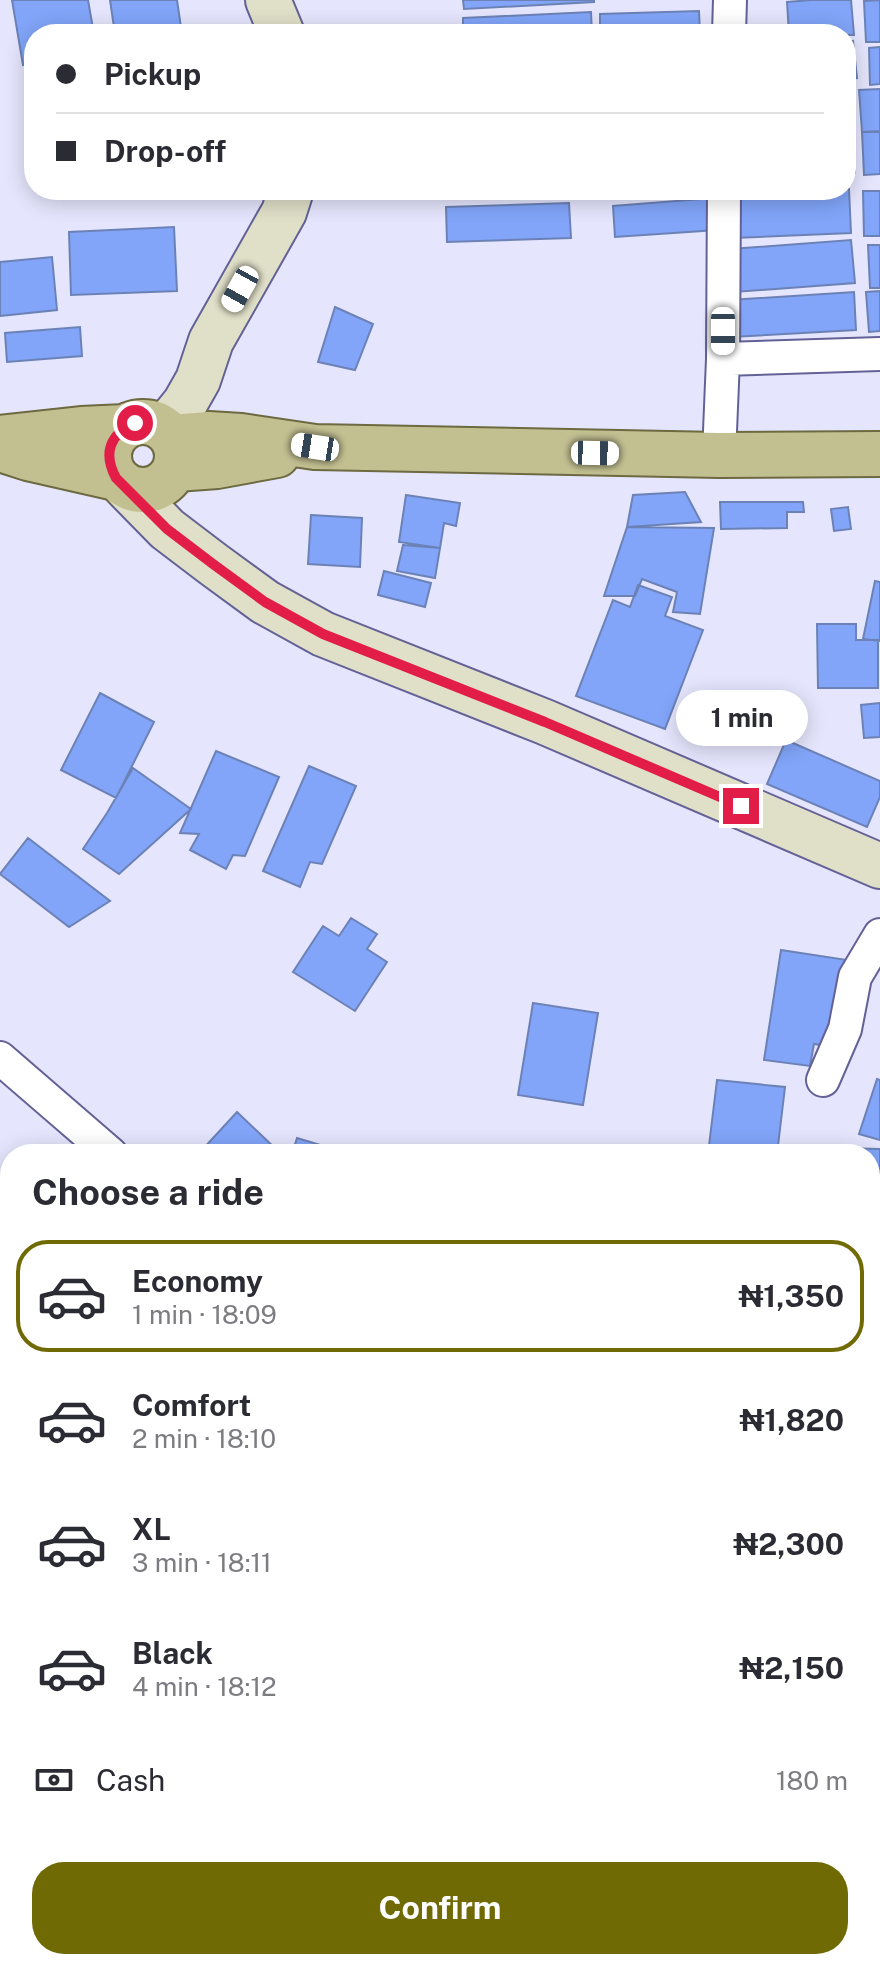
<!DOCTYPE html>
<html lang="en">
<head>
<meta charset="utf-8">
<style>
  :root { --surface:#fff; --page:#f7f7f7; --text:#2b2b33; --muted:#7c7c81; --line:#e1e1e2; --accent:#706a04 }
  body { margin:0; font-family:"Public Sans",sans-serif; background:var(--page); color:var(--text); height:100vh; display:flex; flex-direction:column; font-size:30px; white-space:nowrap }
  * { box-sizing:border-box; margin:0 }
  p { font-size:26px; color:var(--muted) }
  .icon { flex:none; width:44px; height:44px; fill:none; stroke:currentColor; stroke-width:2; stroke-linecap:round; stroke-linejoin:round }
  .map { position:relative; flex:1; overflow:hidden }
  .side { position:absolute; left:0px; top:1144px; width:880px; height:826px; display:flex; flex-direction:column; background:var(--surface); border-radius:32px 32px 0 0; box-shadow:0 4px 20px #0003 }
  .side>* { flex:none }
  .guide { position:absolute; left:24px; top:24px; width:832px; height:176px; border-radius:32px; box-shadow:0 4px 20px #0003; display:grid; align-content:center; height:176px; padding:0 32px; background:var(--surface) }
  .end { position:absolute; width:36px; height:36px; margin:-18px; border:10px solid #e11d48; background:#fff; box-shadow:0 0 0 4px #fff }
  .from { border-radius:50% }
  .bubble { position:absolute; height:56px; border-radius:28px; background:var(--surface); box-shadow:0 4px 20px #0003; font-size:26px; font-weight:700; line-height:56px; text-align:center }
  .car { position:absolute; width:24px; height:48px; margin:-24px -12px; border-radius:10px; box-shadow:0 0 6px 2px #0007; background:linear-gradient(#fff 24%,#345 0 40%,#fff 0 76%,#345 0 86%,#fff 0) }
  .guide b { display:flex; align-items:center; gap:28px; height:76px; font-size:30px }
  .guide b+b { border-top:2px solid var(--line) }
  .guide i { width:20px; height:20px; background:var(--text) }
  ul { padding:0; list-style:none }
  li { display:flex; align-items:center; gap:24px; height:112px; margin:0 16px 12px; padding:0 16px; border:4px solid transparent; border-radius:32px }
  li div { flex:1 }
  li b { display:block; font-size:30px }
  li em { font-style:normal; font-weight:700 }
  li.selected { border-color:var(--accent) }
  li>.icon { width:72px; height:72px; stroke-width:1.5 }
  h2 { padding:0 32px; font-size:36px; line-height:96px }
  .pay { display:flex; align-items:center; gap:20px; height:88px; padding:0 32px; font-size:30px }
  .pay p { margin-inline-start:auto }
  .cta { display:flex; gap:16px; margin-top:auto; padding:16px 32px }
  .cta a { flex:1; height:92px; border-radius:32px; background:var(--accent); color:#fff; font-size:32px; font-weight:700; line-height:92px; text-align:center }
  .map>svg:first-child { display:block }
  .building { fill:#82a5f9; stroke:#6c82b6; stroke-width:2 }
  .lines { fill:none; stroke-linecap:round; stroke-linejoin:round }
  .minor-casing { stroke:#646196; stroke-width:36 }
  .secondary-casing { stroke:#646196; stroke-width:48 }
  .primary-casing { stroke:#6d6940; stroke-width:48 }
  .minor { stroke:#fff; stroke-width:32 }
  .secondary { stroke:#e0dfc8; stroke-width:44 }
  .primary { stroke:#c2bf91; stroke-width:44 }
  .route { stroke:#e11d48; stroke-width:10 }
</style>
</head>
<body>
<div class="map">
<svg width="880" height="1969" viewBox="0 0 880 1969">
  <rect width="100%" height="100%" fill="#e5e5fd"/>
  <path class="building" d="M12,0H88L94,34H34V63L23,65Z
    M110,0H177L182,34H115Z
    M463,0H594V2L464,9Z
    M811,0H851L854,35L789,34L787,2Z
    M880,0V42H866L864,1Z
    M699,11L700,34H600V14Z
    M591,12L592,34H463V18Z
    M853,41L857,78L846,79V42Z
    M880,47V84L870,85L869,48Z
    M846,89H851L855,127L846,128Z
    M880,89V131L862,132L859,90Z
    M862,132H880V174L864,175Z
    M852,134L855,173L846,174V135Z
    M846,189H849L851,233L734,238L732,194Z
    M863,191H880V236H864Z
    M714,198L717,230L615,237L613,206Z
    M569,203L571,238L447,242L446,207Z
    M174,227L177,291L71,295L69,232Z
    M851,240L855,283L734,292L731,249Z
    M868,245H880V288H870Z
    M52,257L57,310L0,316V262Z
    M880,291V331L869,332L866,292Z
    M854,292L856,330L732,337L730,300Z
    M335,307L373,324L355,370L318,362Z
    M80,327L82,356L7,362L5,333Z
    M685,492L701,522L627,527L633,495Z
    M406,495L460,503L456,526L444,523L440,548L399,542Z
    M720,502H803L804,512H787V528L721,529Z
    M848,507L851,529L834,531L831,509Z
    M311,515L362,518L360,567L308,564Z
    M627,527L714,528L700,614L673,612L677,592L642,579L635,596H604Z
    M403,545L440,548L435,578L397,571Z
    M384,571L431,583L425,607L378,595Z
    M875,581L880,582V641L863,639Z
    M638,585L672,597L665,616L703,630L665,729L576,696L613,600L630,607Z
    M817,624H856V640H878V688H818Z
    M100,693L154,722L116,798L61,770Z
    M880,703V737L864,738L861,705Z
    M786,740L880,781V797L867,827L767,784Z
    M216,751L279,777L245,856L233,855L226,869L190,850L199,834L180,833Z
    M309,766L356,786L322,864L310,862L300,887L263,871Z
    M133,768L191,809L119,874L83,849L107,813Z
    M28,838L110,901L69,927L0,874Z
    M351,918L377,934L367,949L387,962L355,1011L293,972L323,926L339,936Z
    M781,950L847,960L833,1047L814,1044L810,1066L764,1060Z
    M533,1003L598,1013L583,1105L518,1095Z
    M877,1079L880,1080V1140L859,1134Z
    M717,1080L785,1087L777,1154H708Z
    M237,1112L278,1151L275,1154H209L203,1149Z
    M297,1138L330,1148L328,1154H292Z
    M839,1148L880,1149V1211L870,1210V1154H839Z"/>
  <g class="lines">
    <defs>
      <path id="minor" d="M729,34L730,0
        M723,359L880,354
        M719,455L723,359L724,190
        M0,1058L111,1154
        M823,1080L845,1029L855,977L880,935
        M870,1885L880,1902
        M48,1969L52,1960
        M534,1969L535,1960"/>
      <path id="secondary" d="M268,0L282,34
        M164,429L185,403L198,380L211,341L284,212L291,190
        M125,486L167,529L213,564L265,602L323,634L545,722L880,866"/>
      <path id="primary" d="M109 456a34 34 0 1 1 68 0a34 34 0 1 1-68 0Z
        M172,437L209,434L241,436L315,447L719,455L880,454
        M0,438L81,429L125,427
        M0,449L28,458L116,478
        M176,469L217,466L277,455"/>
    </defs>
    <use href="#minor" class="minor-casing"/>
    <use href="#secondary" class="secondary-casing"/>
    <use href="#primary" class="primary-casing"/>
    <use href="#minor" class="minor"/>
    <use href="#secondary" class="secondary"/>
    <use href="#primary" class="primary"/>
  </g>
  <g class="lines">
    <path class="route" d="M135,423C109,434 103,454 116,478L167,529L213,564L265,602L323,634L545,722L741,806"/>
  </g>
</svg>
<i class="end from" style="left:135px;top:423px"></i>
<i class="end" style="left:741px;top:806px"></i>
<div class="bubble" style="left:676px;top:690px;width:132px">1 min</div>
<i class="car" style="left:240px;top:289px;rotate:209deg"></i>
<i class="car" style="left:723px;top:331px;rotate:180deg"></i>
<i class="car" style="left:315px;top:447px;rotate:279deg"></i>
<i class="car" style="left:595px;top:453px;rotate:91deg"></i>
<div class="guide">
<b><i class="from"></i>Pickup</b>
<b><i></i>Drop-off</b>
</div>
<section class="side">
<h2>Choose a ride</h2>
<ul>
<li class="selected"><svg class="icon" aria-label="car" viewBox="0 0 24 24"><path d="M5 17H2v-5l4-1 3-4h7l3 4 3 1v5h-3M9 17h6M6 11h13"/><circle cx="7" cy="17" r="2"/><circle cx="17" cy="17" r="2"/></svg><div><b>Economy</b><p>1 min · 18:09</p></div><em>₦1,350</em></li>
<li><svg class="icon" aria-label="car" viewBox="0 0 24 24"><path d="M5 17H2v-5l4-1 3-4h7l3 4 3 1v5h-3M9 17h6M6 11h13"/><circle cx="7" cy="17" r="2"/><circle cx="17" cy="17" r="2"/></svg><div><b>Comfort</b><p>2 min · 18:10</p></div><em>₦1,820</em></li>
<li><svg class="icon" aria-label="car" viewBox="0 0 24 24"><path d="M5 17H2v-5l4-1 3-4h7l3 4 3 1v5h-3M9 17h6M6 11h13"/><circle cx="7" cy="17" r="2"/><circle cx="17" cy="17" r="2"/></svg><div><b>XL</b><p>3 min · 18:11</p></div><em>₦2,300</em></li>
<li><svg class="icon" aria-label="car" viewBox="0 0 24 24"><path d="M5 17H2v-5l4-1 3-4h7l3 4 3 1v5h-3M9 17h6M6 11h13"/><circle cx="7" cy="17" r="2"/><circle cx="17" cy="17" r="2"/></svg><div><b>Black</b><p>4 min · 18:12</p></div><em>₦2,150</em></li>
</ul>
<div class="pay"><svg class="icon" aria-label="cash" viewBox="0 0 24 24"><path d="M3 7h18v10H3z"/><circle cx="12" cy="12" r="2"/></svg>Cash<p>180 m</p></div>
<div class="cta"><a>Confirm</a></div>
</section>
</div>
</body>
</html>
